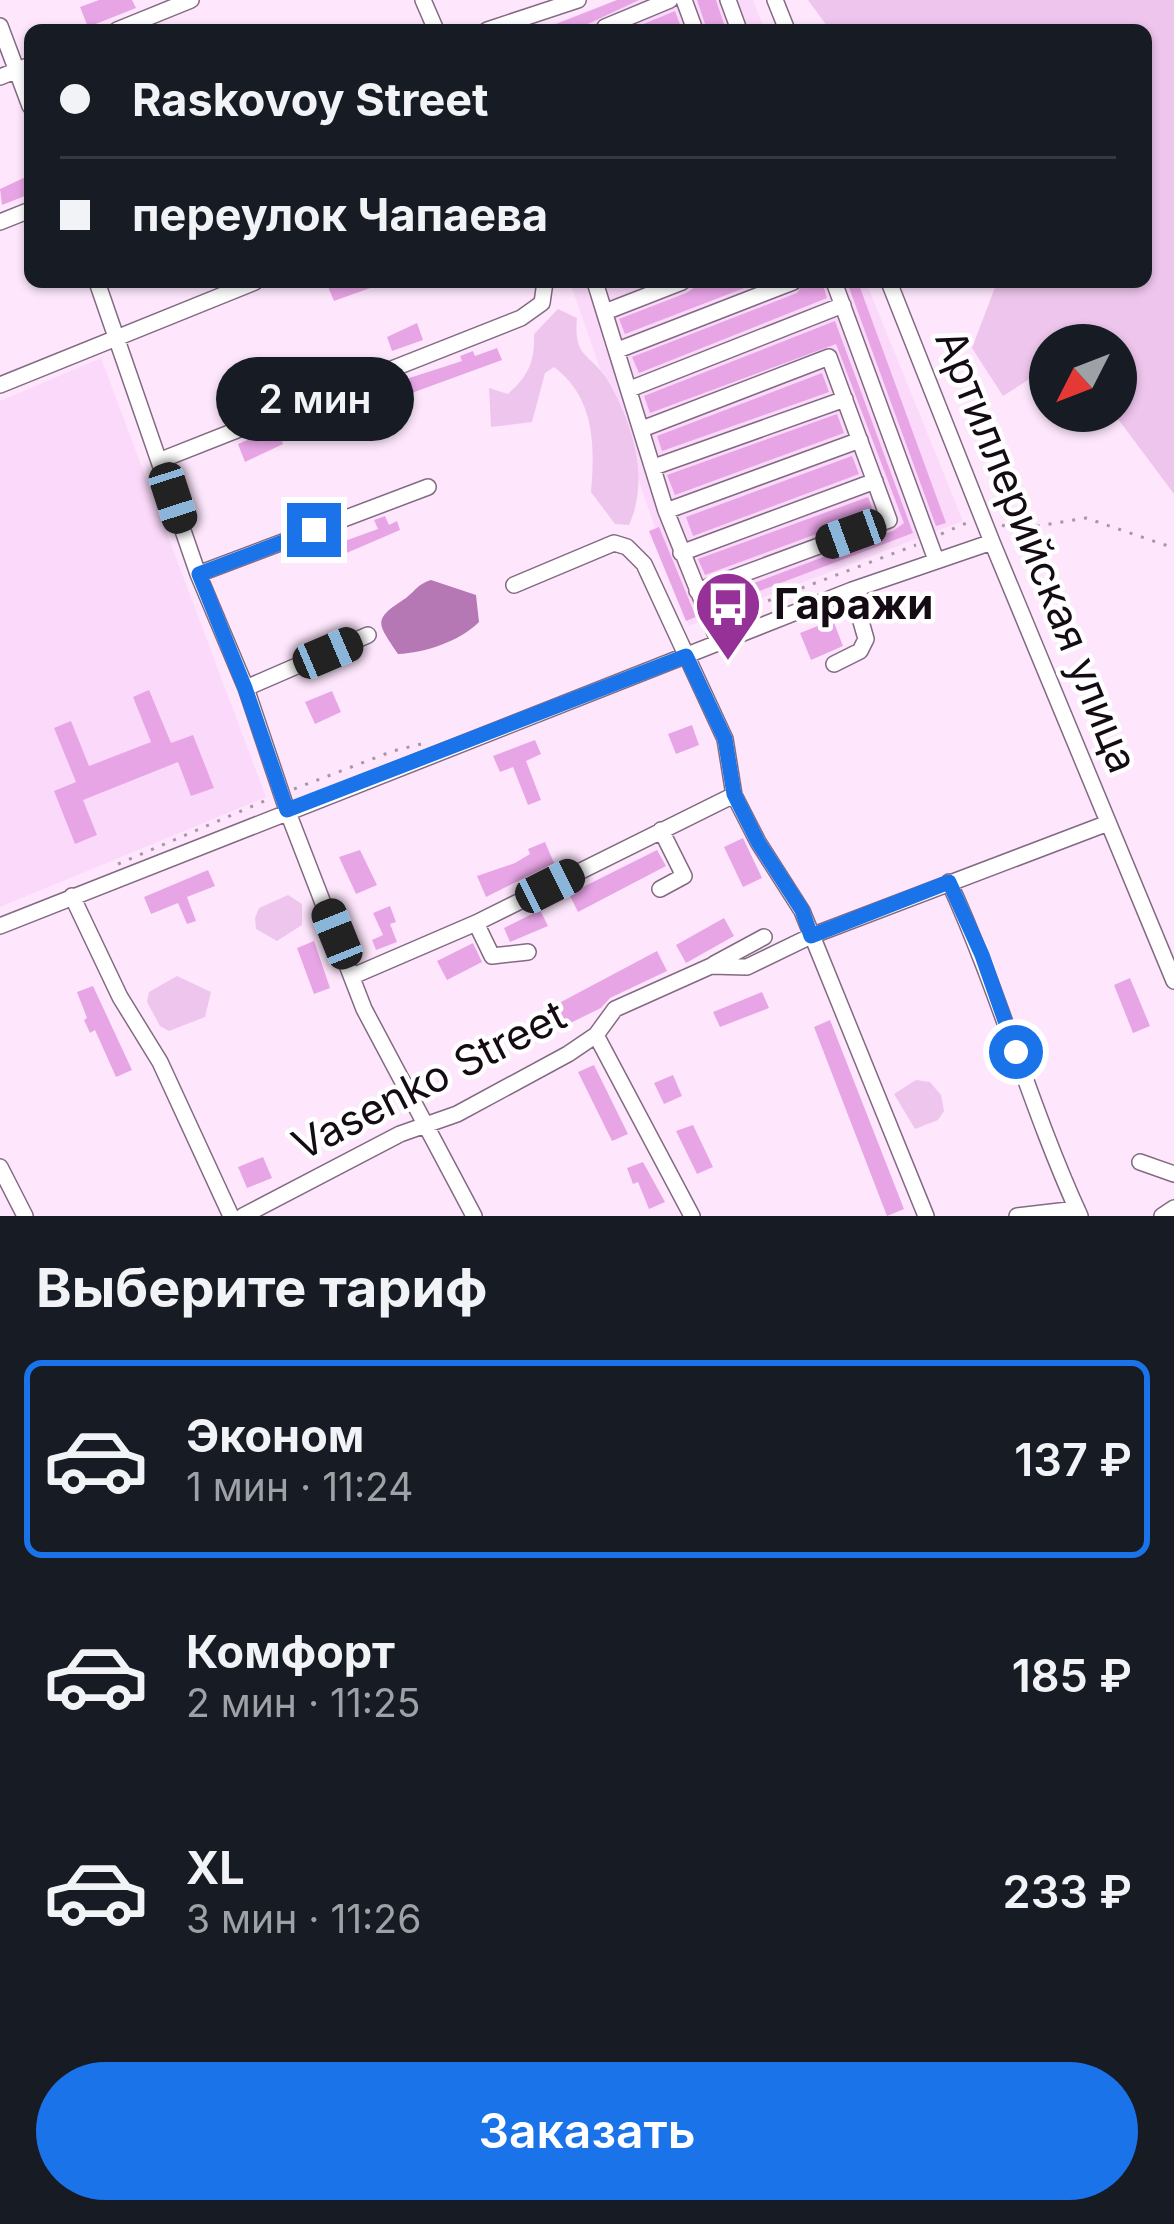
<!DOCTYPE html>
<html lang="ru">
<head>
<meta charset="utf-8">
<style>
  :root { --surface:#171b24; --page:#20242c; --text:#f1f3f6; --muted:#9ea1a6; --line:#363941; --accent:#1a73e8 }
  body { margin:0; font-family:Inter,sans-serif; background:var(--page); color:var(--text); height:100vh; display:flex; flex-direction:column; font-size:45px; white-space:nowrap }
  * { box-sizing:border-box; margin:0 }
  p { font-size:39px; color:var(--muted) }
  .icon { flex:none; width:66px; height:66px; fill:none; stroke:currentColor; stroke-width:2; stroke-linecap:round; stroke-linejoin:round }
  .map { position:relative; height:1216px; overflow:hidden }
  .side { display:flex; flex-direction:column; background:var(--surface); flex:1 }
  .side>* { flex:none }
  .guide { position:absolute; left:24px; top:24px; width:1128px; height:264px; border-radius:18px; box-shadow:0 3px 9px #0004; display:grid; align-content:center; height:264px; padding:0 36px; background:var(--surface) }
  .needle { width:78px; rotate:228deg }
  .fabs { position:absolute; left:1029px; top:324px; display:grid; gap:24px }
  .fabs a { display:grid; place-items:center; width:108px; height:108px; border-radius:50%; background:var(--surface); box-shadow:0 3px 9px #0004; font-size:60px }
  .end { position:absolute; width:54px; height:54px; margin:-27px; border:15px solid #1a73e8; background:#fff; box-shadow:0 0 0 6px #fff }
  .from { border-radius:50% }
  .bubble { position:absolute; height:84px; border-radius:42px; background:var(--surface); box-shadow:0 3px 9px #0004; font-size:39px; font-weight:600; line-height:84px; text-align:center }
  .car { position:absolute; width:36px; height:72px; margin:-36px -18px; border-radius:15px; box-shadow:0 0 9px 3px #0007; background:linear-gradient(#222 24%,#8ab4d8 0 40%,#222 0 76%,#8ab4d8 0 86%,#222 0) }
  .guide b { display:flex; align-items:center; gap:42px; height:114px; font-size:45px }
  .guide b+b { border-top:3px solid var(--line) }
  .guide i { width:30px; height:30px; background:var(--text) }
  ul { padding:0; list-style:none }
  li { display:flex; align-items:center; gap:36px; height:198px; margin:0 24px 18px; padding:0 12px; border:6px solid transparent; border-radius:18px }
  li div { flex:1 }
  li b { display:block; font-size:45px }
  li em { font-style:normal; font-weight:600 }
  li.selected { border-color:var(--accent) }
  li>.icon { width:108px; height:108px; stroke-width:1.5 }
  h2 { padding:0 36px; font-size:54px; line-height:144px }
  .action { display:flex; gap:24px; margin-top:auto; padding:24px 36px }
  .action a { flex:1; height:138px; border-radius:72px; background:var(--accent); color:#fff; font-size:48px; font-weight:600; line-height:138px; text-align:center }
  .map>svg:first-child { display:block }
  .built { fill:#fbd9fa }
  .green { fill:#eec5ed }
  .water { fill:#b677b5 }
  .building { fill:#e8a5e6 }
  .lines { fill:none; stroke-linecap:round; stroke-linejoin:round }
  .minor-casing { stroke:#836a82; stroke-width:18 }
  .path { stroke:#a896a7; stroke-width:3; stroke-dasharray:3 9; stroke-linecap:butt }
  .minor { stroke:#fff; stroke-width:15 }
  .route { stroke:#1a73e8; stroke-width:15 }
  .labels { text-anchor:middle; stroke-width:9; stroke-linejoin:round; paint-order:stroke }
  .street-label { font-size:42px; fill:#140b14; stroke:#fff }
  .poi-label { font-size:42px; font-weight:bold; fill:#140b14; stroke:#fff; text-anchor:start }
</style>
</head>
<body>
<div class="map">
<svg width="1174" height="1216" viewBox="0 0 1174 1216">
  <rect width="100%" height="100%" fill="#fee7fd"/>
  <path class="built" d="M617,0H753L765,30H537Z
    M570,282H866L963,521L689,626Z
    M101,358L266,797L0,907V401Z"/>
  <path class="green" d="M808,0H1174V494L1112,411H1116V345H1050V366L1003,396L972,348L997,282H1146V30H830Z
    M558,309L577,318C573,359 591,353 608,381C633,424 650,479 629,525L615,524L591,492C595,445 595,398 554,367L545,373L532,422L491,427L489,388L508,394C528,376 535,362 534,334Z
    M288,895L302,904V925L277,941L256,929L255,918L259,908Z
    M177,976L211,992L205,1017L169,1031L160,1026L147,1002L149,992Z
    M916,1080L930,1082L941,1095L944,1111L938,1120L915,1129L894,1094Z"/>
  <path class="water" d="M431,580L476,595L479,622C460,641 425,653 398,654C377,622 372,620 406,598C416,590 418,584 431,580Z"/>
  <path class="building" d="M99,0H132L136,8L88,27L80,7Z
    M617,0H639L575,30H541Z
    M697,0H716L726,30H707Z
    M675,11L682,30H629Z
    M30,175V194L2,205L0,189Z
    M326,282H384V283L334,301Z
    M703,282H760L625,334L619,319L686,293Z
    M805,282H822L827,298L639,373L632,357L797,293Z
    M847,282H858L946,523L936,526Z
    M835,321L913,533L717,607L714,598L893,531L904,523L836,344L650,413L644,396Z
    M417,323L423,340L392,351L387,337Z
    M497,348L502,360L409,394L403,380L462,361L460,356L473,351L475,356Z
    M822,373L829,392L662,451L657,436Z
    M837,414L844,433L675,495L667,475Z
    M277,427L283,444L245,462L238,444Z
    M852,456L859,474L693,536L686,517Z
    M868,497L874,513L705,575L698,559Z
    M385,516L389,525L397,521L400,530L335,558L328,540L339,536L342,542L378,529L374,520Z
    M659,527L696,617L686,621L649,531Z
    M833,620L843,646L811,660L800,633Z
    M149,690L171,743L193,735L214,788L191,796L178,762L83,800L97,835L75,844L54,791L76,782L54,728L71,721L89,766L151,742L133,697Z
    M332,691L341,712L315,724L305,702Z
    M692,725L699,745L676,754L668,734Z
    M535,740L541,754L526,761L541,800L528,805L513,767L500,772L493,756Z
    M743,838L762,878L743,887L724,847Z
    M545,842L554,863L486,897L477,876L515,863L530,854L528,849Z
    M360,850L377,885L356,894L339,857Z
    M657,850L666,866L578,912L569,894Z
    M208,870L215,886L187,897L196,921L187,924L178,903L151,914L144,897Z
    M390,906L396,922L390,924L397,942L376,950L372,940L383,935L373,913Z
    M540,910L548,926L510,942L504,928Z
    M724,918L734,936L686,963L676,945Z
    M314,941L330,988L314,994L297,948Z
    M473,943L482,962L447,980L437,961Z
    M657,951L667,971L610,998L601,1008L556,1030L546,1010Z
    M1130,978L1150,1026L1133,1033L1114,985Z
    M93,986L132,1070L116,1077L95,1030L90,1033L84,1020L87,1018L77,992Z
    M762,992L769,1008L720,1027L713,1012Z
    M830,1020L904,1209L887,1216L814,1027Z
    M594,1065L628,1134L612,1141L578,1072Z
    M673,1075L682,1096L664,1104L654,1083Z
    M693,1125L713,1167L697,1174L676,1131Z
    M263,1157L272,1178L247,1188L238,1167Z
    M643,1162L665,1202L649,1209L638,1182L633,1184L627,1168Z"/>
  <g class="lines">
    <defs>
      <path id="minor" d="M423,0L436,30
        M684,0L695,30
        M728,0L739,30
        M775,0L787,30
        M0,26L30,106
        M117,30L191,0
        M487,30L578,0
        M606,30L605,27L670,0
        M0,77L30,65
        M0,222L30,210
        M97,282L198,574L246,688L287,810L364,1009L474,1216
        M595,282L666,511L719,643
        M834,282L936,560
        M889,282L992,542L1174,981
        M605,312L682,282
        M618,350L793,282
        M0,385L255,282
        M630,389L843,305
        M642,429L829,357L889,520L697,591
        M161,460L521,318L542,303L545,282
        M654,467L845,399
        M666,511L860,440
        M681,553L875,481
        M198,574L428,487
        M514,585L614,543L627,547L644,564L725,739L734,795L758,842L802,911L926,1216
        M834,664L860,651L866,639L852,590
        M246,688L368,635
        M949,882C999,991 1030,1107 1080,1216
        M660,889L684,876L661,830
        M72,896L120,997L160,1062L231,1216
        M476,923L492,956L528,952
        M0,926L852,590L992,542
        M714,964L764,937
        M353,976L476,923L734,795
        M596,1035L692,1216
        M1140,1162L1174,1174
        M0,1167L25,1216
        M243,1216L400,1134L457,1114L568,1054L596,1035L615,1009L711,966L747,967L811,936L1108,823
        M1017,1216L1077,1209
        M1162,1216L1174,1208"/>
    </defs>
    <use href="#minor" class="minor-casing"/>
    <path class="path" d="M1002,525L1014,530L1086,518L1174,548
      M941,534L971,521
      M725,622L762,603L916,545
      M294,789L393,751L421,744
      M118,864L269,799"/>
    <use href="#minor" class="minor"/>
  </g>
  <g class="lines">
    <path class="route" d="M314,530L199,574L245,688L287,810L686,656L725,739L734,794L758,842L802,910L811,936L949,882L982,955L1016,1052"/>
  </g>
  <defs>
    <symbol id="bus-pin" viewBox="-11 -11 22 30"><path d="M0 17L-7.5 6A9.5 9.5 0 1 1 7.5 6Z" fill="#963197" stroke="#fff"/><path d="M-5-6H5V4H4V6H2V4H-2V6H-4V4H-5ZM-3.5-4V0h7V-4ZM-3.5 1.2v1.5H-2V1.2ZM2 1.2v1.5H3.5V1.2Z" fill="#fff"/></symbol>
  </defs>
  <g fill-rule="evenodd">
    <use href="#bus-pin" x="690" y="566" width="76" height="104"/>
  </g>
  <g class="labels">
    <g class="street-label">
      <text transform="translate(1037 551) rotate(68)" y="15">Артиллерийская улица</text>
      <text transform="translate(429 1080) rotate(-27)" y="15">Vasenko Street</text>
    </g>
    <g class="poi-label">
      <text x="774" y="619">Гаражи</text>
    </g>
  </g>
</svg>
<div class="fabs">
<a><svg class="needle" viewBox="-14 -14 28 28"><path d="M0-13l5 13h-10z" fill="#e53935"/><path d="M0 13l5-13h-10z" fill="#9ea1a6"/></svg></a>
</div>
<i class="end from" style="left:1016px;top:1052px"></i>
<i class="end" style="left:314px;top:530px"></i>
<div class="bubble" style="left:216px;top:357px;width:198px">2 мин</div>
<i class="car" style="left:173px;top:498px;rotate:162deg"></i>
<i class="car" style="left:851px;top:534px;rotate:250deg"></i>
<i class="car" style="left:328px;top:653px;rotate:67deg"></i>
<i class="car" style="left:550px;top:886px;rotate:63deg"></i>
<i class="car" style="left:337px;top:934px;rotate:338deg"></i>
<div class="guide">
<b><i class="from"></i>Raskovoy Street</b>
<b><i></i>переулок Чапаева</b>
</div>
</div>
<section class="side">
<h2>Выберите тариф</h2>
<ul>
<li class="selected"><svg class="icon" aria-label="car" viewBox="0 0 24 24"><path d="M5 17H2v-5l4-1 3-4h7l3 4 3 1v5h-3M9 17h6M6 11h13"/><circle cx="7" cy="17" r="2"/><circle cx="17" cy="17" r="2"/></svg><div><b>Эконом</b><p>1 мин · 11:24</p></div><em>137 ₽</em></li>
<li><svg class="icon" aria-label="car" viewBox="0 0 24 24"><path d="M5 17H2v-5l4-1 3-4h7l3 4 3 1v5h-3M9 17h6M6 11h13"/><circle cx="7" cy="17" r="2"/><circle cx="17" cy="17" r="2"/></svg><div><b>Комфорт</b><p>2 мин · 11:25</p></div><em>185 ₽</em></li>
<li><svg class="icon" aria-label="car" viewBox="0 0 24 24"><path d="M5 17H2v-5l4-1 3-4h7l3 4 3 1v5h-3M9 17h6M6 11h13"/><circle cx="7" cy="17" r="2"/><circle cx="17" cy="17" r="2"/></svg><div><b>XL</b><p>3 мин · 11:26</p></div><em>233 ₽</em></li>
</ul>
<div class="action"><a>Заказать</a></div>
</section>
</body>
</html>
